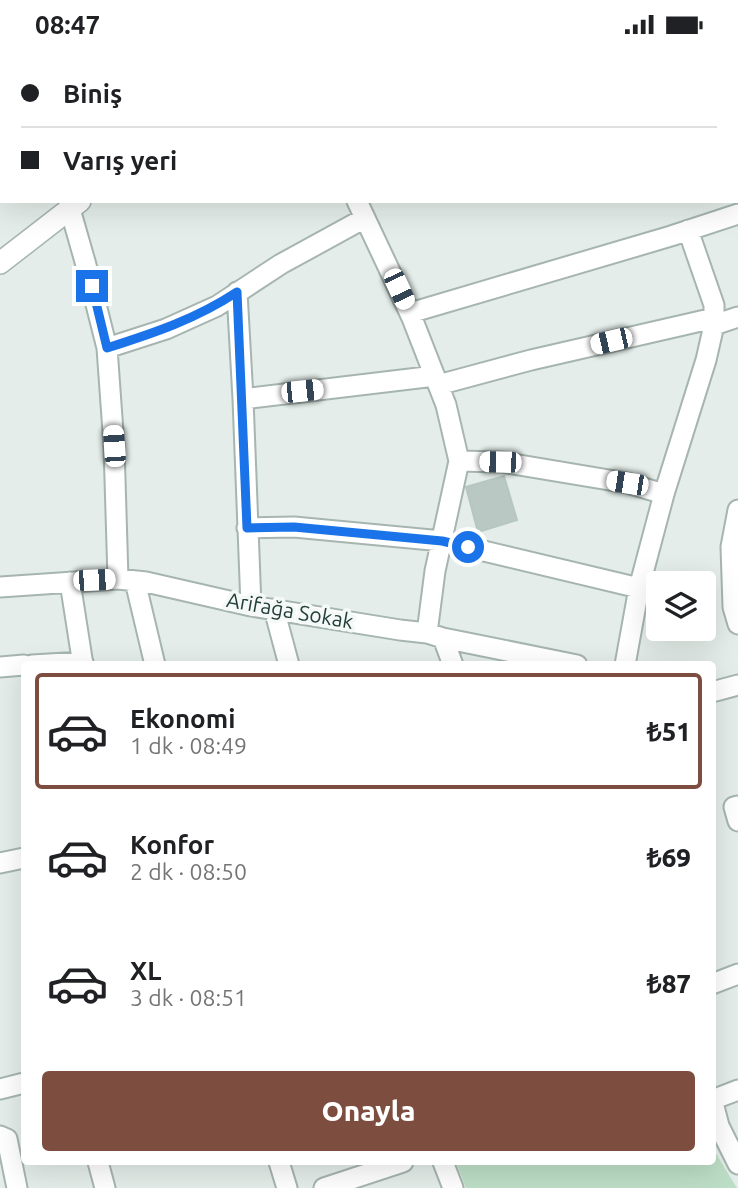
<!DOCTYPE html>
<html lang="tr">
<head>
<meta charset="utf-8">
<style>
  :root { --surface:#fff; --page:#f2f2f2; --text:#202124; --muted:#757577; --line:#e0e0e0; --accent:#7d4e3f }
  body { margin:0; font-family:Ubuntu,sans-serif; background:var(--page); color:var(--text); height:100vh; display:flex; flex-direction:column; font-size:26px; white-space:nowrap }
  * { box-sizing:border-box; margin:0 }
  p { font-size:23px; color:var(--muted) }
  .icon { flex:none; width:38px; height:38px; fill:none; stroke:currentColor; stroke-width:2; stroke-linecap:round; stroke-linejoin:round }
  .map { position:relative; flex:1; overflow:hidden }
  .drawer { position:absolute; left:21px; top:612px; width:695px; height:504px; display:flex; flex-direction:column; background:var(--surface); border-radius:7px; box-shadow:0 7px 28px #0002 }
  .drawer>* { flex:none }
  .top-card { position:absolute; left:0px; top:0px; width:738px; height:154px; box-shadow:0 7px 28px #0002; display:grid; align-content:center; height:154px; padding:0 21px; background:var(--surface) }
  .controls { position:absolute; left:646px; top:522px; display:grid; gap:14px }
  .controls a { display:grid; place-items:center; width:70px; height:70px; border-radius:7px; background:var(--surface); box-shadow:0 7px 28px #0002; font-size:35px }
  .end { position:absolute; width:32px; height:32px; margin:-16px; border:9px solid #1a73e8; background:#fff; box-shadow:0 0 0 4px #fff }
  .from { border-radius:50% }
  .car { position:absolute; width:21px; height:42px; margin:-21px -10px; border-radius:9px; box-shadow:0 0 5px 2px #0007; background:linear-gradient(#fff 24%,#345 0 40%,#fff 0 76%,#345 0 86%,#fff 0) }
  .top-card b { display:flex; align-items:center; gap:24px; height:66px; font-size:26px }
  .top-card b+b { border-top:2px solid var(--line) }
  .top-card i { width:18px; height:18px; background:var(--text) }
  ul { padding:12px 0 0; list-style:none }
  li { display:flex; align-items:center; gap:21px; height:116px; margin:0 14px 10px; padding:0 7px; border:4px solid transparent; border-radius:7px }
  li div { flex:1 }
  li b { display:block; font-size:26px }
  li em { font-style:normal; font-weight:800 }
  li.active { border-color:var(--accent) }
  li>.icon { width:63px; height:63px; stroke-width:1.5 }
  .primary-button { display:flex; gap:14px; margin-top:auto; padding:14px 21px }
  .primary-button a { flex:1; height:80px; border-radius:7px; background:var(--accent); color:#fff; font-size:28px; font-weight:800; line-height:80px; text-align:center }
  .status { display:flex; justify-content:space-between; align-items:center; height:49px; padding:0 35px; background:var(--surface); direction:ltr }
  .status svg { height:19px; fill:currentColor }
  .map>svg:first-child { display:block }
  .green { fill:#bddec6 }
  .building { fill:#b9c8c2; stroke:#b6c7c0; stroke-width:2 }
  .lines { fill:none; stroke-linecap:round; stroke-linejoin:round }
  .minor-casing { stroke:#a6b5b0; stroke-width:23 }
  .tertiary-casing { stroke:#a6b5b0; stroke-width:24 }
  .minor { stroke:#fff; stroke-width:19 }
  .tertiary { stroke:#fff; stroke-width:21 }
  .route { stroke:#1a73e8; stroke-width:9 }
  .labels { text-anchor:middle; stroke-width:7; stroke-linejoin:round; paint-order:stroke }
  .street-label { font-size:21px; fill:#233e38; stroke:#f4f9f7 }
</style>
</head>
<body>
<div class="status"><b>08:47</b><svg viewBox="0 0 49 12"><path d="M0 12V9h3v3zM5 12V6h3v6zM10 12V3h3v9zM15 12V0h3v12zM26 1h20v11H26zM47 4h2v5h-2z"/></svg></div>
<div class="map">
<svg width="738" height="1139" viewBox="0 0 738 1139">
  <rect width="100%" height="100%" fill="#e4ede9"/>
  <path class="green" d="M712,1098L737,1139H466L456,1113H712Z"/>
  <path class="building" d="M504,427L517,471L478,483L466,438Z"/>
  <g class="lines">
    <defs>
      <path id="minor" d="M15,0V2
        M146,0L147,2
        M250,0V2
        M737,2L738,1
        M357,152L412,269L446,356L459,412
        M70,160L86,216L107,299L114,397L118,530
        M237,243L243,350
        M410,264L671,187L738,165
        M714,276L738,268
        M107,299L166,280L217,257L281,215L365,169
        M438,336L531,311L714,269
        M664,445L706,311L714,276V256L688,181
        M738,461L731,498L733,558L738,575
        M247,479L294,478L442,492L639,539
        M135,532L155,616
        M70,533L83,616
        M0,538L118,530L146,533L251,557L400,581L427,584L443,589L577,616
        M251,557L243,350L435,327
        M274,560L289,616
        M427,584L435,522L459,412L501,413L627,434L664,445L639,539L625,616
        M443,589L453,616
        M32,616L83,613
        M0,618L24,616
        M712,643L738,636
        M738,757L734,758L738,772
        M0,814L24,809
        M712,935L738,925
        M0,1040L24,1034
        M712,1050L719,1077L738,1115
        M712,1051L738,1041
        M0,1087L7,1090L17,1139
        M98,1113L105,1139
        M279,1113L287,1139
        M443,1113L453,1139
        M324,1139L403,1113"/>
      <path id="tertiary" d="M309,2L313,0
        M0,134L2,133
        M0,214L80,152"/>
    </defs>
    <use href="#minor" class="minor-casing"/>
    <use href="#tertiary" class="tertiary-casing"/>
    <use href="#minor" class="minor"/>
    <use href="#tertiary" class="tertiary"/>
  </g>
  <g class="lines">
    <path class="route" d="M92,237L107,299C154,284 196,270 237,243L247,479L294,478L442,492L468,498"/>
  </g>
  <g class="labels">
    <g class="street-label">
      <text transform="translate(290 562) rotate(10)" y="7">Arifağa Sokak</text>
    </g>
  </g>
</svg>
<div class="controls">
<a><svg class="icon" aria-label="layers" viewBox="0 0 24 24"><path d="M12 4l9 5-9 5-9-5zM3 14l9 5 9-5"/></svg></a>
</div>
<i class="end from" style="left:468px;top:498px"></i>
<i class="end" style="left:92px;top:237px"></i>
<i class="car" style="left:399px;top:240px;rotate:155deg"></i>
<i class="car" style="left:611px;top:292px;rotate:257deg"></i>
<i class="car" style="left:302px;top:342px;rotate:84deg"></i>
<i class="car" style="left:114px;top:397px;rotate:356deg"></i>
<i class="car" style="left:500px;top:413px;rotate:271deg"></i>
<i class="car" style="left:627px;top:434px;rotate:279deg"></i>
<i class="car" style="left:94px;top:531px;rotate:88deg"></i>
<div class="top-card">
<b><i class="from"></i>Biniş</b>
<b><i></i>Varış yeri</b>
</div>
<section class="drawer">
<ul>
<li class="active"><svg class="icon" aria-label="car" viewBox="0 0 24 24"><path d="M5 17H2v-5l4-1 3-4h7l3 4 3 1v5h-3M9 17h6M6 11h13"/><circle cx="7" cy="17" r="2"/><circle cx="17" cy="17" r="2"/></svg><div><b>Ekonomi</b><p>1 dk · 08:49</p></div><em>₺51</em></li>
<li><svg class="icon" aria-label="car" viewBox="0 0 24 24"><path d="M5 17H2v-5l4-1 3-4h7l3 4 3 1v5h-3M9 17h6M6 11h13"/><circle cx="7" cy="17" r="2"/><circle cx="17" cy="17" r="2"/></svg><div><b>Konfor</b><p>2 dk · 08:50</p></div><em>₺69</em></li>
<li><svg class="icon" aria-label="car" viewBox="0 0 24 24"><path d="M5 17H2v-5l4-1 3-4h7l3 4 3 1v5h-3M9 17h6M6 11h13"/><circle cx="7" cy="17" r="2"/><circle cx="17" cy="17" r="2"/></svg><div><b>XL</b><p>3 dk · 08:51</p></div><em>₺87</em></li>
</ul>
<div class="primary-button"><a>Onayla</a></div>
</section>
</div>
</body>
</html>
